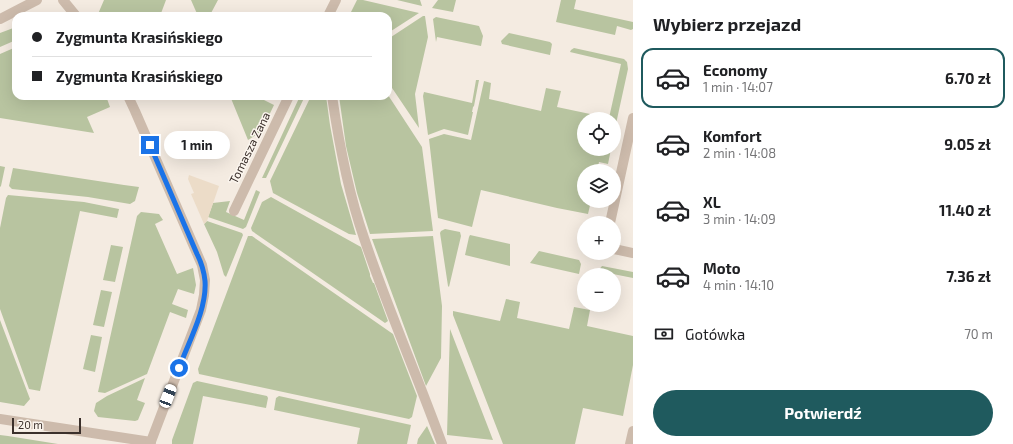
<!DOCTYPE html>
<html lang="pl">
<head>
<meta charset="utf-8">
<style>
  :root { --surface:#fff; --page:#f2f2f2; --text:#202124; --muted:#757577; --line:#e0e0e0; --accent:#1f5a5e }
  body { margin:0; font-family:"Exo 2",sans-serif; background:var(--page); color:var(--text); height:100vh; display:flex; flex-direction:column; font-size:15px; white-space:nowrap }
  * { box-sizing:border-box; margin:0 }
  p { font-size:13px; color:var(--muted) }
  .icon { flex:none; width:22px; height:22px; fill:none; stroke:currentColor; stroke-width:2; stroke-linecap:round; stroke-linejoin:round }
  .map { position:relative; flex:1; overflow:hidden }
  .panel { display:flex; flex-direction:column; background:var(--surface); width:380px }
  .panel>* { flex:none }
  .top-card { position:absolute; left:12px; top:12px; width:380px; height:88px; border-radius:12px; box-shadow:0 4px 16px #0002; display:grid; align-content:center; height:88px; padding:0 20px; background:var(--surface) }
  .controls { position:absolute; left:577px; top:112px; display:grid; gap:8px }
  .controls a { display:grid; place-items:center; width:44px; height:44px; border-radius:50%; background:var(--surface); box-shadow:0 4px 16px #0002; font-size:20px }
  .scale { position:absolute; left:12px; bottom:10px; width:69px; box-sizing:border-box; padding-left:4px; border:2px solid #3b302b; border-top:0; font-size:11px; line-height:14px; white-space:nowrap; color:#3b302b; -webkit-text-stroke:3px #fbf5ee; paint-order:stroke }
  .end { position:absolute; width:18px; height:18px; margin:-9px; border:5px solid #1a73e8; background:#fff; box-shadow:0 0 0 2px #fff }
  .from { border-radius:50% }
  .bubble { position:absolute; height:28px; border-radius:14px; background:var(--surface); box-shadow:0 4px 16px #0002; font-size:13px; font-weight:700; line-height:28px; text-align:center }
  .car { position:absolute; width:12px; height:24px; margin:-12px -6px; border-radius:5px; box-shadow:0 0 3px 1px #0007; background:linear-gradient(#fff 24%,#345 0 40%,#fff 0 76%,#345 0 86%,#fff 0) }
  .top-card b { display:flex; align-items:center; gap:14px; height:38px; font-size:15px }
  .top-card b+b { border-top:1px solid var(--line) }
  .top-card i { width:10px; height:10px; background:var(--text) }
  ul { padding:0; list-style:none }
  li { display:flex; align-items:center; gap:12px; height:60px; margin:0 8px 6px; padding:0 12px; border:2px solid transparent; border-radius:12px }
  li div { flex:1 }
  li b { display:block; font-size:15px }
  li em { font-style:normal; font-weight:700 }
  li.active { border-color:var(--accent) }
  li>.icon { width:36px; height:36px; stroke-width:1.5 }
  h2 { padding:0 20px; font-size:18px; line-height:48px }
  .pay { display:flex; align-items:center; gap:10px; height:44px; padding:0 20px; font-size:15px }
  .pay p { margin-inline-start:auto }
  .cta { display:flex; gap:8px; margin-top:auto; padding:8px 20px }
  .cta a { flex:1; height:46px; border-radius:24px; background:var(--accent); color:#fff; font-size:16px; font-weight:700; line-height:46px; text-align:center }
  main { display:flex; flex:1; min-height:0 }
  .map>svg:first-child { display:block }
  .green { fill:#b8c4a0 }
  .plaza { fill:#ecdcc8 }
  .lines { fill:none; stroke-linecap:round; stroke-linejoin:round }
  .lane { stroke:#cdbbac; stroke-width:10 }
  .street { stroke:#cdbbac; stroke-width:10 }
  .route { stroke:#1a73e8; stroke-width:5 }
  .labels { text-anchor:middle; stroke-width:3; stroke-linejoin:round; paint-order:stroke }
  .street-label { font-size:12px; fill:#3b302b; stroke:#fbf5ee }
</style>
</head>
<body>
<main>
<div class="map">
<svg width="633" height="444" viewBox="0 0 633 444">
  <rect width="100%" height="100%" fill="#f4ebe1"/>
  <path class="green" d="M104,0H166L160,16H98V14Z
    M191,0H218L210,15L212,16H198Z
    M357,0H363L419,13L388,33V16H349Z
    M397,0H420L422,6Z
    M438,0H456L453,12L432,8Z
    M561,0H576L574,9L633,22V29L631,30L617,26L615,35L556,22Z
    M423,16H425L428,37L415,94L419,128L388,82V39Z
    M436,17L479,26L483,36L481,46L437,37L436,42L433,19Z
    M16,27V40L0,47V33Z
    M509,33L550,42L552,44L550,55L502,44L501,41Z
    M16,47V96H106L110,107L87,117L94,133L0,118V54Z
    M574,48L624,59L627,62L628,69L614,133V119H584V149H611L608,164L599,162L597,171H584V201H591L588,214L557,208L481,190L472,227L438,218L429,139L444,134L471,140L484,81L491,83L489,99L541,111L546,88L561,91L557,107L609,118L621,64L570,52L571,50Z
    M476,80H479L474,106L473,107L472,112H473L468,135L444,129L428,135L423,96L424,92L472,103Z
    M388,95L422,147L433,231L370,234L357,193L346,146L339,96H388Z
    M230,96H256L274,105L261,132L248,140Z
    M300,96H305L266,178H262Z
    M311,96H326L330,125L341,184L356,235L349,234L273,193L270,181Z
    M0,166L5,167L1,186L0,187Z
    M13,168L124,185L139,187L135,201L130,204L88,197L12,189L9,186Z
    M256,190L260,192L246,227L243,229L208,217L213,203L230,201L226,212L244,220Z
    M8,195L84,202L119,209L117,218L80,211L40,391L29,389L0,309V228L6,198Z
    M271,197L361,247L370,274V276L373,283H374L388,321L385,323L252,231L251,228L262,202Z
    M141,212L159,214L163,220L155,224L177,274L193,268L196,285L194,294L178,289L172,304L188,310L186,318L170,312L147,374L105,393L98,392L137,216Z
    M207,221L242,233L243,235L226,277L224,275L217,252L204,224Z
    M445,229L460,232L461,236L449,287L448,286L440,233L441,231Z
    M470,235L510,244V266L465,255L469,237Z
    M248,236H252L393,334L417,396L412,417L409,419L199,374L198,369Z
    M433,236L442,306L441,358L426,386L372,239Z
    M111,245L123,247L115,282L103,280Z
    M539,251L579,260L581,264L579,274L530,263Z
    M602,266L633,272V278L598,271Z
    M101,290L112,292L104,327L93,325Z
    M506,299L520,302L517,318L569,329L574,307L590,310L587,326L633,336V365L623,416L583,408L575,444H503L453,315V311L500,321Z
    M0,320L30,399L24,406L0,402Z
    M450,329L493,440L447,435Z
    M91,335L102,337L95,372L83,369Z
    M145,378L137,400L145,403L138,420L135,421L98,417L94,411L96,403L107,396Z
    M197,381L267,396L268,398L266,408L203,396L193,444H172V440L193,383Z
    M279,396L411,425L407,444H357L360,428L274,410L276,398Z
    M427,426L435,444H417L418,439Z
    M0,435L8,436L58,444H0Z"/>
  <path class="plaza" d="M189,175L219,186L207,221L204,224L191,194L194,193L188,179Z"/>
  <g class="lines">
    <path class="lane" d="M328,16L336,0
      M234,211L289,96
      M0,419L151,442"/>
    <path class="street" d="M63,0L76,16
      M0,19L37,0
      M128,96L135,111L202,265L205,280L204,295L201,310L150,444
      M332,96C339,144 348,192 364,238C387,307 417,375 442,444
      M610,223L633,118
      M614,249L633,253
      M630,444L633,431"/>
  </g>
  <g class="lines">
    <path class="route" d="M150,145L197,254C201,262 204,271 205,281C207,309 189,341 179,368"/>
  </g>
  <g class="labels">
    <g class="street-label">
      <text transform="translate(250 148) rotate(-64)" y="4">Tomasza Zana</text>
    </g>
  </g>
</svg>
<div class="controls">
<a><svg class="icon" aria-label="locate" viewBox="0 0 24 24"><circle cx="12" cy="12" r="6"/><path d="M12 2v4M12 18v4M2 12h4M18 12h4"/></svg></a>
<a><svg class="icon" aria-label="layers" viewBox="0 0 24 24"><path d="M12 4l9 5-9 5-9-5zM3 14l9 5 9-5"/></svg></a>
<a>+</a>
<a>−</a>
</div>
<div class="scale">20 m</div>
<i class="end from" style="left:179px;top:368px"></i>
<i class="end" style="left:150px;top:145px"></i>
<div class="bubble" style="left:164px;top:131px;width:66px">1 min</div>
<i class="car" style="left:168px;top:396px;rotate:21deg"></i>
<div class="top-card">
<b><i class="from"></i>Zygmunta Krasińskiego</b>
<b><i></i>Zygmunta Krasińskiego</b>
</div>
</div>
<section class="panel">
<h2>Wybierz przejazd</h2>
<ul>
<li class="active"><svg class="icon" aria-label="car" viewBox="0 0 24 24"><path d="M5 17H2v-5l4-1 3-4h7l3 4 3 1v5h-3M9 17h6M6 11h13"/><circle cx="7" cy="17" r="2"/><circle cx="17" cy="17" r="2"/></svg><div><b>Economy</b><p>1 min · 14:07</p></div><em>6.70 zł</em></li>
<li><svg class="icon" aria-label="car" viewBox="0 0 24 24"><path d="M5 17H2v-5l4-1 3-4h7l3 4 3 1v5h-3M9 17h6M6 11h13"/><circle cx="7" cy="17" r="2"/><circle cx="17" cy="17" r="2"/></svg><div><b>Komfort</b><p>2 min · 14:08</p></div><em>9.05 zł</em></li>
<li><svg class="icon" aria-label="car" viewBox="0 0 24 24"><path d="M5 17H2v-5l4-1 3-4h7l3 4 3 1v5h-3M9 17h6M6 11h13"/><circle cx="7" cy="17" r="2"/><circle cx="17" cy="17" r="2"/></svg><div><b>XL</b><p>3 min · 14:09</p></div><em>11.40 zł</em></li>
<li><svg class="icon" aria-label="car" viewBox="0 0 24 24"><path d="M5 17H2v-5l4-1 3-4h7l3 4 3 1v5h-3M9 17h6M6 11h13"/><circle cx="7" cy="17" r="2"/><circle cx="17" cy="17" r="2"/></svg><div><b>Moto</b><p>4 min · 14:10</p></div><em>7.36 zł</em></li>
</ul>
<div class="pay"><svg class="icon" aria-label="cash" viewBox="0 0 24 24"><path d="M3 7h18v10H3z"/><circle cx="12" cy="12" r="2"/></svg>Gotówka<p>70 m</p></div>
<div class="cta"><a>Potwierdź</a></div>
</section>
</main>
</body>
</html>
